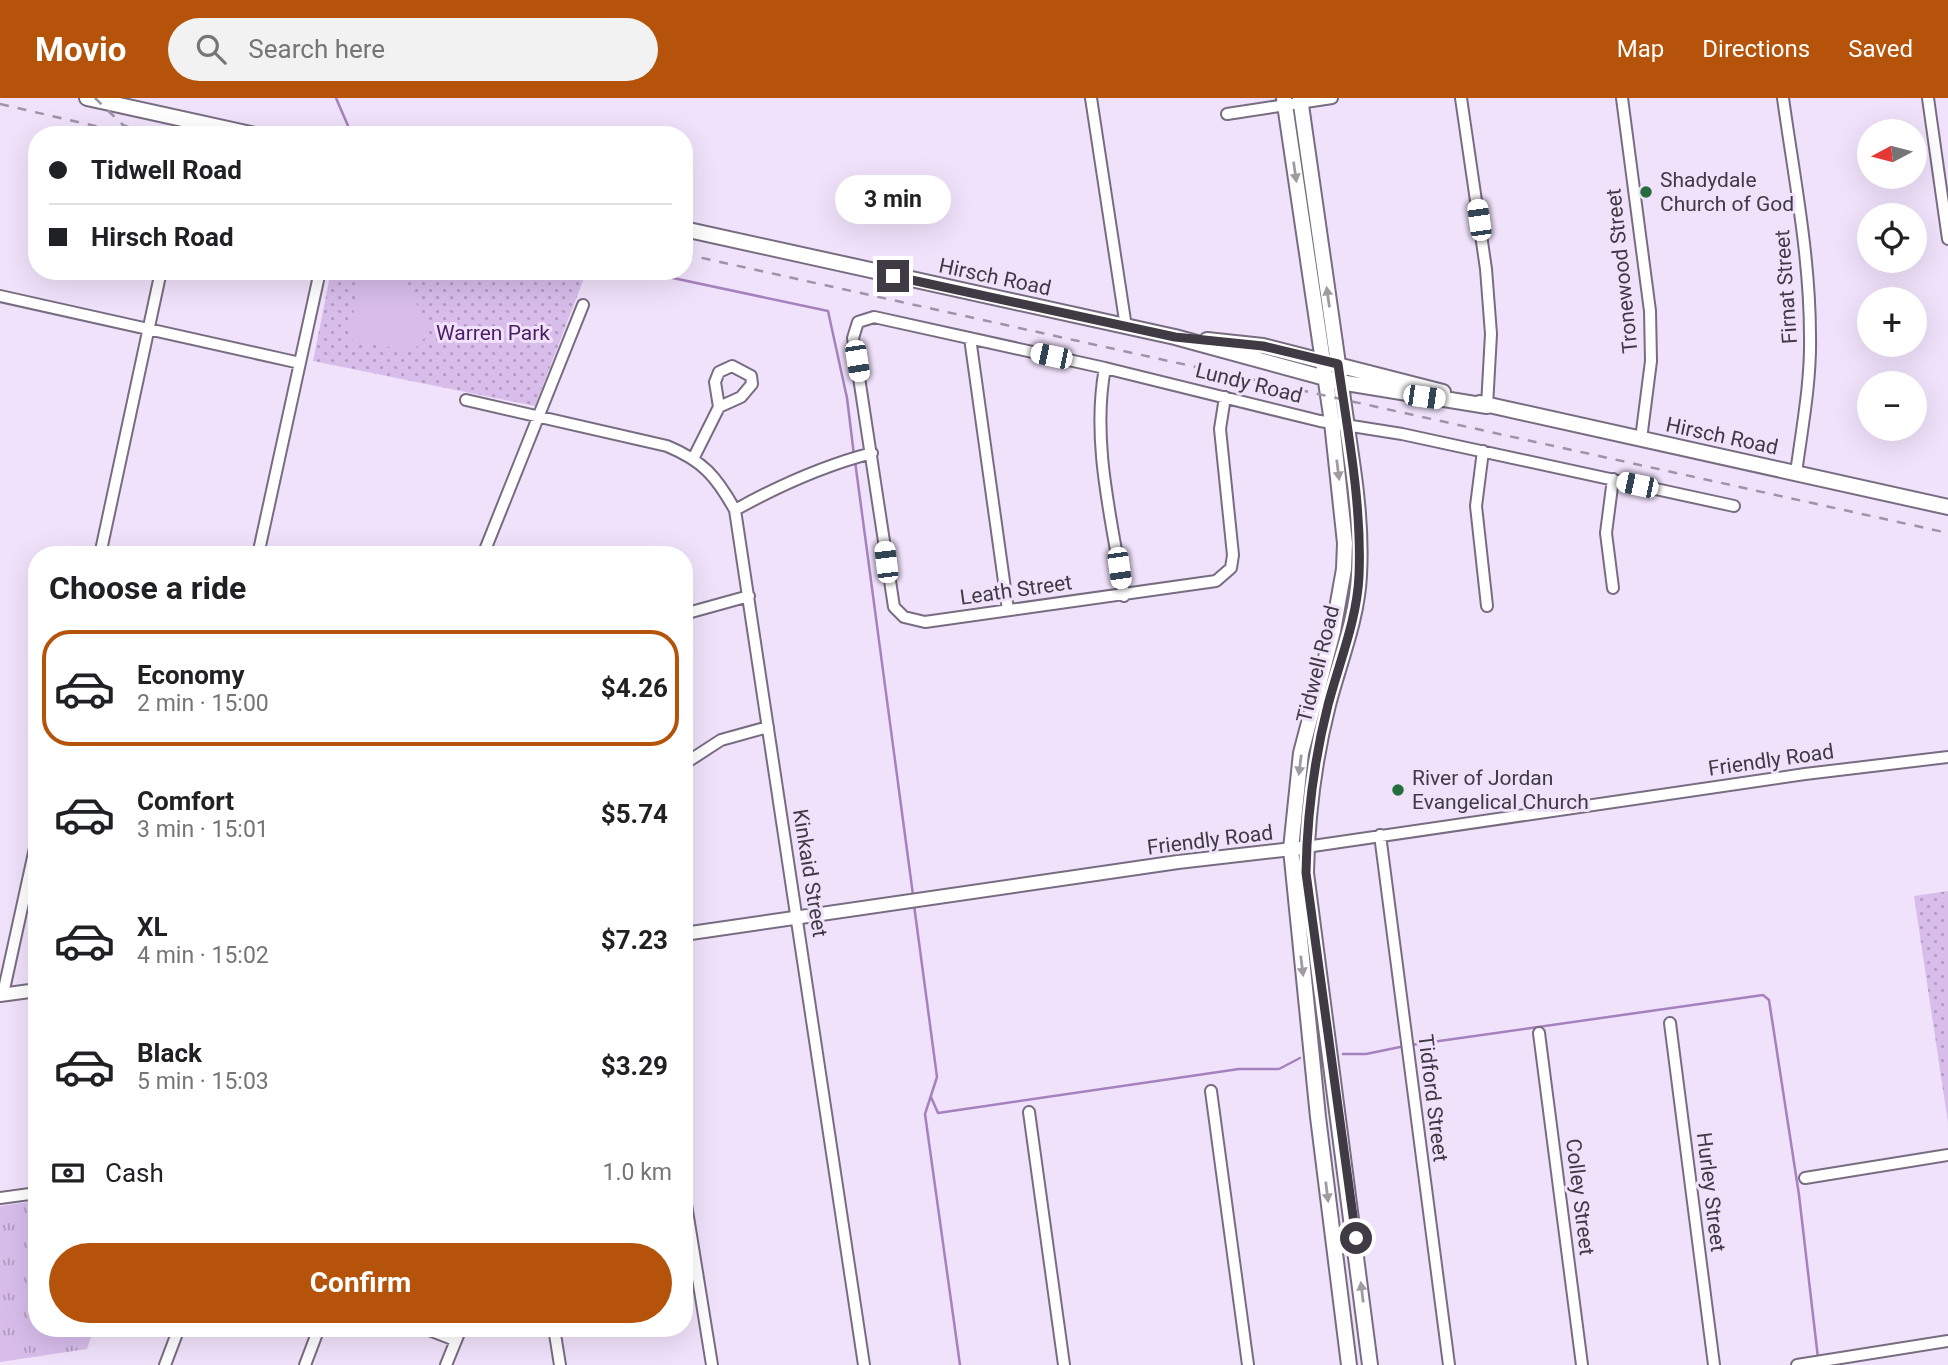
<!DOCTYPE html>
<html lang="en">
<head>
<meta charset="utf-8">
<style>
  :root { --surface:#fff; --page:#f2f2f2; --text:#202124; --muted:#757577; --line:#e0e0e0; --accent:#b45309 }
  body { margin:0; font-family:Roboto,sans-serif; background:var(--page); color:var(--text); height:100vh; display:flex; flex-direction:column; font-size:26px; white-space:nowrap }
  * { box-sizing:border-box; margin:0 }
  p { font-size:23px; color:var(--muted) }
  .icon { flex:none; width:38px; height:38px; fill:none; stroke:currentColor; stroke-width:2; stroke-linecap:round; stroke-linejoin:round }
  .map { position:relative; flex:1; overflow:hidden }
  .drawer { position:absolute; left:28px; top:448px; width:665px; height:791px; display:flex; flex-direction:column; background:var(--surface); border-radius:28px; box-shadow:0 7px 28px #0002 }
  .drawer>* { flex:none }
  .guide { position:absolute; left:28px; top:28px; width:665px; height:154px; border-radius:28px; box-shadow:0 7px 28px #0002; display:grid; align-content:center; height:154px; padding:0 21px; background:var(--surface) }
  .needle { width:46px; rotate:263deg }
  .fabs { position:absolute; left:1857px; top:21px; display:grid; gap:14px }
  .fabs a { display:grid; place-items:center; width:70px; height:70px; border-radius:50%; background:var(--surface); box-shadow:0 7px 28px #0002; font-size:35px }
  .end { position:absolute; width:32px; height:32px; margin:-16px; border:9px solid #3f3a43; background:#fff; box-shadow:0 0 0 4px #fff }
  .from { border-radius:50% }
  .bubble { position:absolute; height:49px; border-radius:24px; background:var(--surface); box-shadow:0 7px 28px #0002; font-size:23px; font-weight:700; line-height:49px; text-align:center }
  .car { position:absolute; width:21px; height:42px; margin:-21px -10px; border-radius:9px; box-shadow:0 0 5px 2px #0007; background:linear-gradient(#fff 24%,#345 0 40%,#fff 0 76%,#345 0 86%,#fff 0) }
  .guide b { display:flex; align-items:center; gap:24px; height:66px; font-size:26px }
  .guide b+b { border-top:2px solid var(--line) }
  .guide i { width:18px; height:18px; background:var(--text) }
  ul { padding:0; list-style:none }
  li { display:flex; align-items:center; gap:21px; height:116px; margin:0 14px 10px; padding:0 7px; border:4px solid transparent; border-radius:28px }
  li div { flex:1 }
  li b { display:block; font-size:26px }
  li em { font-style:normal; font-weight:700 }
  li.on { border-color:var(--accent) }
  li>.icon { width:63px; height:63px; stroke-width:1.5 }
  h2 { padding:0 21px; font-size:32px; line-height:84px }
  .pay { display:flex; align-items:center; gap:18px; height:77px; padding:0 21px; font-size:26px }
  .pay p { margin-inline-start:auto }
  .cta { display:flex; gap:14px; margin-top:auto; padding:14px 21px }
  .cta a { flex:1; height:80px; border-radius:42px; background:var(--accent); color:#fff; font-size:28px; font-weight:700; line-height:80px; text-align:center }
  header { display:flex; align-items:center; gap:42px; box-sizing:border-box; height:98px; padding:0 35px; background:var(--accent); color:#fff }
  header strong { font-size:33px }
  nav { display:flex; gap:38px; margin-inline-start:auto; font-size:24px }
  .search { width:490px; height:63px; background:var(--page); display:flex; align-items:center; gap:18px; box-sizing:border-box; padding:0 24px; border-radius:38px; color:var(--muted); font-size:26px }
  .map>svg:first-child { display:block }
  .grass { fill:url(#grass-tufts) }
  .park { fill:url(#park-dots) }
  .pitch { fill:#d8bdeb }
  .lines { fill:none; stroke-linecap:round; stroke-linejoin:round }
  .stream { stroke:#a582bd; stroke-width:2.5 }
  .minor-casing { stroke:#786c81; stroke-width:14 }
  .tertiary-casing { stroke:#786c81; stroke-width:16 }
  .secondary-casing { stroke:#786c81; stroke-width:18 }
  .minor { stroke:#fff; stroke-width:10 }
  .tertiary { stroke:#fff; stroke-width:12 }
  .secondary { stroke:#fff; stroke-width:14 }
  .rail { stroke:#9e94a6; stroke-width:2.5; stroke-dasharray:9 9; stroke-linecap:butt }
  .oneway { fill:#9f9ca1 }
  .route { stroke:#3f3a43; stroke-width:9 }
  .poi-dot { fill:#246e3b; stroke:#f0e2fb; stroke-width:2.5 }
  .labels { text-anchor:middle; stroke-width:6; stroke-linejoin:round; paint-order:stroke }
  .poi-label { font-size:21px; fill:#3f3a43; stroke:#f0e2fb; text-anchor:start }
  .street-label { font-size:21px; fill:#3f3a43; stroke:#f0e2fb }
  .park-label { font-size:21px; fill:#4c1e65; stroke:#f0e2fb }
</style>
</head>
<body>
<header>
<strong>Movio</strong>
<div class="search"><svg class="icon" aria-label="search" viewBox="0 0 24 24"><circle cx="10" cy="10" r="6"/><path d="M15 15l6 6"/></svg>Search here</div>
<nav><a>Map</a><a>Directions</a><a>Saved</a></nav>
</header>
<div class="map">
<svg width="1948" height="1267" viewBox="0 0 1948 1267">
  <defs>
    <pattern id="grass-tufts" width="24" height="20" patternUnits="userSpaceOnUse" patternTransform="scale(1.75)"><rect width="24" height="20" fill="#d8bdeb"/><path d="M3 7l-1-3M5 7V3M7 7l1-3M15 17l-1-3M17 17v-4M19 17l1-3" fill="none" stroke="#b19bc0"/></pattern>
    <pattern id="park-dots" width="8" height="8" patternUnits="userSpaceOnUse" patternTransform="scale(1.75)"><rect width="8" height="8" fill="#d8bdeb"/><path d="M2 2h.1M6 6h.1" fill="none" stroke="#b19bc0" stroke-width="1.8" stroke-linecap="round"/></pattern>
  </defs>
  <rect width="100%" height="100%" fill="#f0e2fb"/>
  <path class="grass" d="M37,1103V1230H94L87,1251L0,1264V1108Z"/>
  <path class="park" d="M331,173H578L586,175L535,308L313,263Z
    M1948,793V1025L1914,798Z"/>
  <path class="pitch" d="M362,173C369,173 378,172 385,173C410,179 421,215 428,236L413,253L353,243L349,236Z"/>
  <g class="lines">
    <path class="stream" d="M336,0L352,37
      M640,173L828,213L847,300L854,357
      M855,363L913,797
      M914,807L937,979L925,1016L960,1267
      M1411,947L1763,897L1769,902L1799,1097L1818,1260
      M1343,956H1366L1405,948
      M931,999L938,1015L1239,971H1279L1300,960"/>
    <defs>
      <path id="minor" d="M1091,0L1126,229
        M1461,0L1486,171L1491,236L1487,308
        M1622,0L1650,213L1651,263L1641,341
        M1783,0C1794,79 1810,158 1810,238C1811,284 1802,330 1796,375
        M1928,0L1948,141
        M1227,16L1332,0
        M0,198L300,265
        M970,240L1008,512
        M1105,270C1091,344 1112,423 1124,498
        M1225,299L1220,331L1233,457L1231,470L1216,483L925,524L904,519L894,509L853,240L858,224L874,219L1105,270L1320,323L1402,336L1734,408
        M466,302L667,348C703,363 716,378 735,412L864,1267
        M1483,353L1476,408L1487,508
        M694,359L719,309L715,284L719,274L732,268L751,278L752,286L741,299L719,309
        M735,412C780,387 822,368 872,355
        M100,457L161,173
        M258,457L320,173
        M483,457L583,207
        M1613,490L1606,435L1613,381
        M684,516L749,498
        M684,666L721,642L768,629
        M1380,737L1449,1267
        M1306,749L1805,676L1948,659
        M3,896L37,741
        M1670,925L1714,1267
        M1539,935L1582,1267
        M1211,993L1248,1267
        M1029,1014L1064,1267
        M1805,1080L1948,1057
        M684,1094L712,1267
        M0,1100L37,1095
        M424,1230L455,1242
        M554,1230L560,1267
        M165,1267L179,1230
        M305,1267L319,1230
        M446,1267L461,1230
        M1797,1267L1948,1243"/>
      <path id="tertiary" d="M684,836L1178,764L1301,750
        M0,897L37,892"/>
      <path id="secondary" d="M87,0L255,37
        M1284,0L1332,324L1345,445L1344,471L1333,533L1301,655L1291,751L1318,1019L1349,1267
        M1300,0L1353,371C1358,406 1361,442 1359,477C1357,522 1339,564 1328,607C1314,662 1307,718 1306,775L1370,1267
        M684,131L1175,239L1340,284L1487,308
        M1207,242L1263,248L1443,294
        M1480,305L1948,409"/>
    </defs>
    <use href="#minor" class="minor-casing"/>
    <use href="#tertiary" class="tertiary-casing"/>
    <use href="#secondary" class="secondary-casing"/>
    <use href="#minor" class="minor"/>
    <use href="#tertiary" class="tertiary"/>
    <use href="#secondary" class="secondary"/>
    <path class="rail" d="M95,0L123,27L148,37
      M0,6L134,37
      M684,156L1948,435"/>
  </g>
  <defs><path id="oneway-solid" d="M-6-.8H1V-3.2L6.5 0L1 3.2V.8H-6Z" transform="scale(1.75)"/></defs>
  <g class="oneway">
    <use href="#oneway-solid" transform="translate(1295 74) rotate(82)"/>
    <use href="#oneway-solid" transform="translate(1328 199) rotate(-98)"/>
    <use href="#oneway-solid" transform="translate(1338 372) rotate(83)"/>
    <use href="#oneway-solid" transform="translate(1300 667) rotate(97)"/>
    <use href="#oneway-solid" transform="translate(1302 868) rotate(83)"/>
    <use href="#oneway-solid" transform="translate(1327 1094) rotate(83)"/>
    <use href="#oneway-solid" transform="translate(1362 1194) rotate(-97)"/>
  </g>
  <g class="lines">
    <path class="route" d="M893,178L1175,239L1263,248L1338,266C1348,336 1362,406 1359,478C1357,522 1339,565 1328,607C1314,662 1307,718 1306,775L1356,1140"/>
  </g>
  <g class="poi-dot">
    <circle cx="1646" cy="94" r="7"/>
    <circle cx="1398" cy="692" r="7"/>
  </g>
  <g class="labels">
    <g class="poi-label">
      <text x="1660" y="89">Shadydale<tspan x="1660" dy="24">Church of God</tspan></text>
      <text x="1412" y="687">River of Jordan<tspan x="1412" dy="24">Evangelical Church</tspan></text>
    </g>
    <g class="street-label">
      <text transform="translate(1622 173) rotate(-96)" y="7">Tronewood Street</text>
      <text transform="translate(995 179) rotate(12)" y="7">Hirsch Road</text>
      <text transform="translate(1786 189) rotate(-94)" y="7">Firnat Street</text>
      <text transform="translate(1249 285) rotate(14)" y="7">Lundy Road</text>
      <text transform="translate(1722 338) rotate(12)" y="7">Hirsch Road</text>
      <text transform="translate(1016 492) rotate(-8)" y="7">Leath Street</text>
      <text transform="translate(1318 566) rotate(-76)" y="7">Tidwell Road</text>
      <text transform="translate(1771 662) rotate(-8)" y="7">Friendly Road</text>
      <text transform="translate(1210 742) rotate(-7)" y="7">Friendly Road</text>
      <text transform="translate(810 775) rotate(81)" y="7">Kinkaid Street</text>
      <text transform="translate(1433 1000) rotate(83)" y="7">Tidford Street</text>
      <text transform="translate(1711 1094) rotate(83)" y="7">Hurley Street</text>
      <text transform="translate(1580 1099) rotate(83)" y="7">Colley Street</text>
    </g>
    <g class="park-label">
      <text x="493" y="242">Warren Park</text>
    </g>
  </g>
</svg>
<div class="fabs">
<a><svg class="needle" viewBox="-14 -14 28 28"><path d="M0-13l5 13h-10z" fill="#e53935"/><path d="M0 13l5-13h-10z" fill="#757577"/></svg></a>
<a><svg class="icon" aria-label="locate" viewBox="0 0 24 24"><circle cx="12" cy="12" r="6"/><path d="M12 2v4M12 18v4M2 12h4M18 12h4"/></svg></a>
<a>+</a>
<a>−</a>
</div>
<i class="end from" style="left:1356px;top:1140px"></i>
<i class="end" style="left:893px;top:178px"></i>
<div class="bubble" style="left:835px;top:77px;width:116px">3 min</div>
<i class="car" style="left:1479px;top:122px;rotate:352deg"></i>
<i class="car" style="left:1051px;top:258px;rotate:282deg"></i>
<i class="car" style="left:857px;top:263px;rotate:171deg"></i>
<i class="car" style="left:1424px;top:299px;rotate:98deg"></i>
<i class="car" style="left:1637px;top:387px;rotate:282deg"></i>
<i class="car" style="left:886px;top:464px;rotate:353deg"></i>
<i class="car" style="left:1119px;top:470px;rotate:172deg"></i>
<div class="guide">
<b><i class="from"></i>Tidwell Road</b>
<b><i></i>Hirsch Road</b>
</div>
<section class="drawer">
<h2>Choose a ride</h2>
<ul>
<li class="on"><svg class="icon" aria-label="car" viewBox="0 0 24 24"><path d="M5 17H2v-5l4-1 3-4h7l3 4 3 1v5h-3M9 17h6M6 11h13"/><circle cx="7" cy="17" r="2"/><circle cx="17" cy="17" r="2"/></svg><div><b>Economy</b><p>2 min · 15:00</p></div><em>$4.26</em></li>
<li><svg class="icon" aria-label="car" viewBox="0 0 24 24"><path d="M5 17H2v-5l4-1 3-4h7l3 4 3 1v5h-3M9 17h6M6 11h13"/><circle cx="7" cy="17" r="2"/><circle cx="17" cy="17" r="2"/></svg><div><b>Comfort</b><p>3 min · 15:01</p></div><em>$5.74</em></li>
<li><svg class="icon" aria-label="car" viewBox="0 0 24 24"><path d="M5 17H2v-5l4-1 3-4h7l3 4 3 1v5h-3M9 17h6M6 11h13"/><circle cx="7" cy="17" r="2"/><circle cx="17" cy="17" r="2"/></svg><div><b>XL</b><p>4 min · 15:02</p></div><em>$7.23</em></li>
<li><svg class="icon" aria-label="car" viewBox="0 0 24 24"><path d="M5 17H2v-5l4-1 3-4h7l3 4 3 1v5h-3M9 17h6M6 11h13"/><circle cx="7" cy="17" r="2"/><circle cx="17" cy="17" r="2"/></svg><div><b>Black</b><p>5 min · 15:03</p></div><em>$3.29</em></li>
</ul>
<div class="pay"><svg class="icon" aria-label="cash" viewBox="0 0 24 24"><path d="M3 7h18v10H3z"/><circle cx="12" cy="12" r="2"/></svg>Cash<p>1.0 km</p></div>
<div class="cta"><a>Confirm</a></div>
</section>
</div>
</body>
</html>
